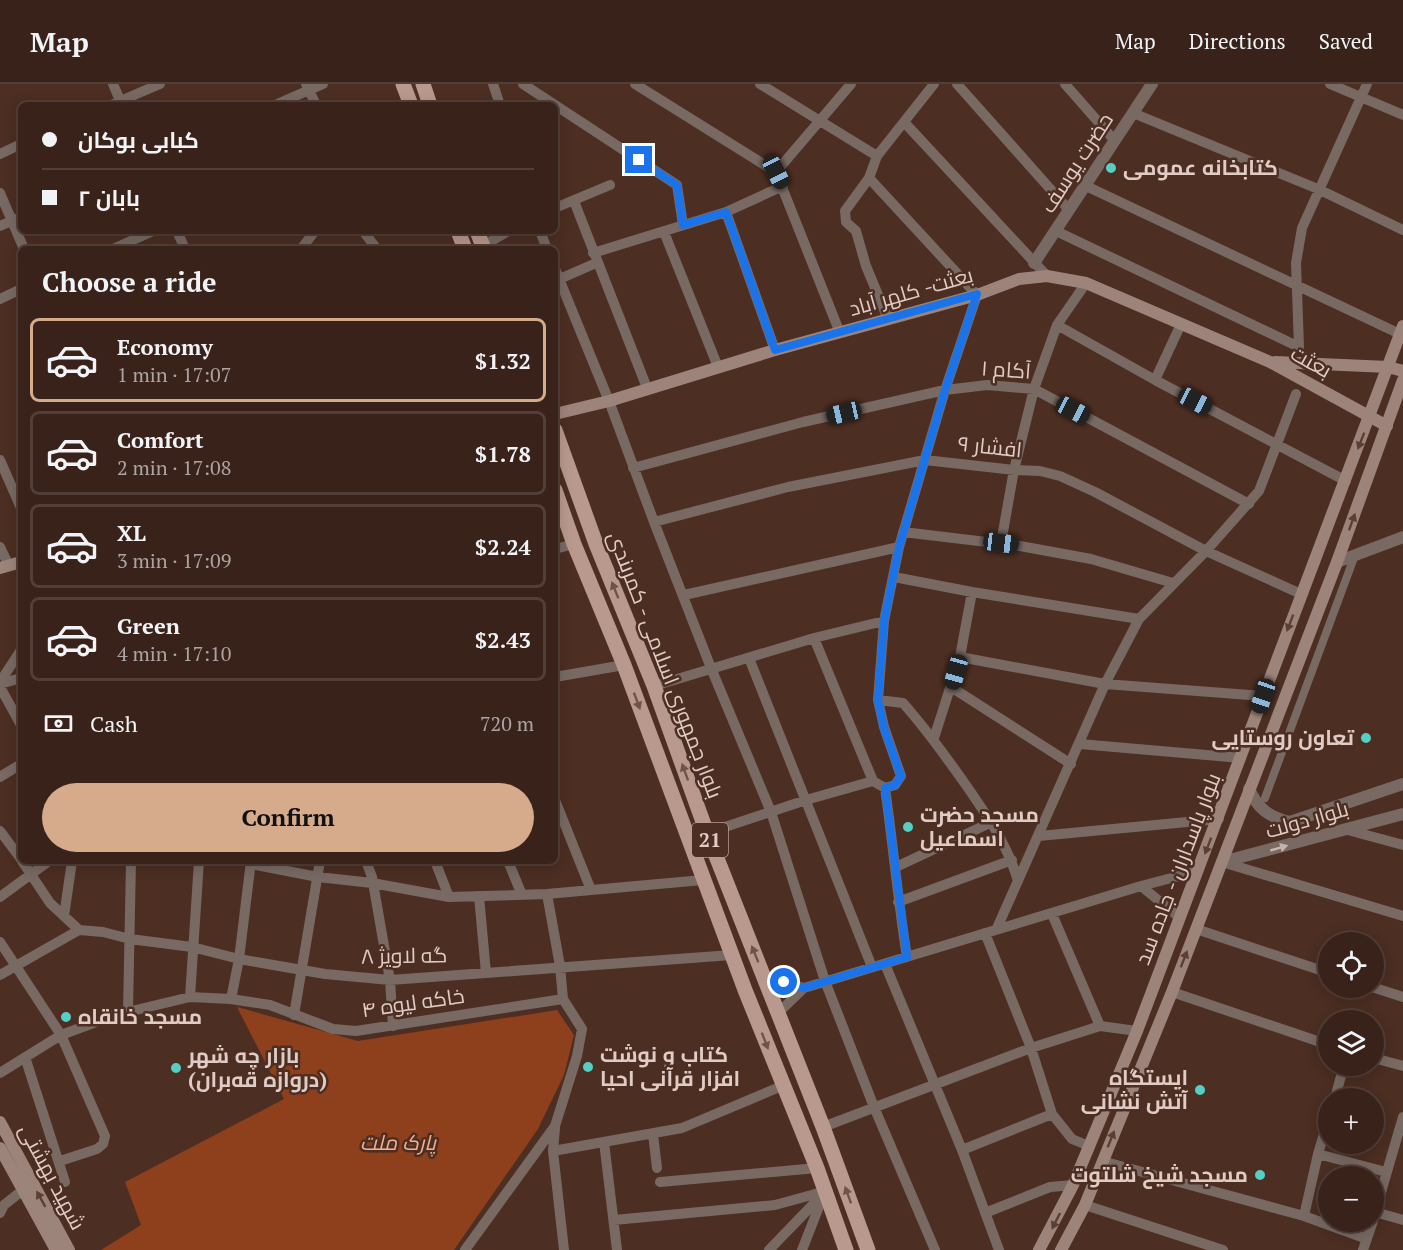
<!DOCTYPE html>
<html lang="en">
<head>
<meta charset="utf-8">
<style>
  :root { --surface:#39221a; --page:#442f27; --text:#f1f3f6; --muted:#aba4a2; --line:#533f39; --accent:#d6ab8b }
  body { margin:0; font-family:"PT Serif",Cairo,serif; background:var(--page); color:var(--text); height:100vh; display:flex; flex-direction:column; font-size:22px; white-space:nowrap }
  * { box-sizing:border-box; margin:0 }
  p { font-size:20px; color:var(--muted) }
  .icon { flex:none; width:33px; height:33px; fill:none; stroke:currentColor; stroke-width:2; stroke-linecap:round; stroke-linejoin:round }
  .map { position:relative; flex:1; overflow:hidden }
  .details { position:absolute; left:18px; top:162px; width:540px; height:618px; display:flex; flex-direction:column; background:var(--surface); border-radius:9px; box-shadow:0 3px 15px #0003,0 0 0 2px var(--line) }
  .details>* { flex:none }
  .guide { position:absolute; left:18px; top:18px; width:540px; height:132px; border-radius:9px; box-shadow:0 3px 15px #0003,0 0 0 2px var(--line); display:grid; align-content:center; height:132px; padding:0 24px; background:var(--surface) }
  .tools { position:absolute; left:1318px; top:848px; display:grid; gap:12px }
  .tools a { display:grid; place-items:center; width:66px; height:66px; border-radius:50%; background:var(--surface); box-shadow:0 3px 15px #0003,0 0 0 2px var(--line); font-size:30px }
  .end { position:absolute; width:27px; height:27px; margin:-14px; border:8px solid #1a73e8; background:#fff; box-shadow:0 0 0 3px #fff }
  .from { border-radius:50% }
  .car { position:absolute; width:18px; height:36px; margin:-18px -9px; border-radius:8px; box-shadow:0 0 4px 2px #0007; background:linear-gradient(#222 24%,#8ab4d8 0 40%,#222 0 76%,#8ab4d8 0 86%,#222 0) }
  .guide b { display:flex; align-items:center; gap:21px; height:57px; font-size:22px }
  .guide b+b { border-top:2px solid var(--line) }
  .guide i { width:15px; height:15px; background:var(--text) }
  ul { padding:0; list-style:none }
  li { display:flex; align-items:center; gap:18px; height:84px; margin:0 12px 9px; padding:0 12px; border:3px solid var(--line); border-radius:9px }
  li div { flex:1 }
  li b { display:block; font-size:22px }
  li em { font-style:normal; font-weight:600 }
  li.active { border-color:var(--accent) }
  li>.icon { width:54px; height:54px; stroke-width:1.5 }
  h2 { padding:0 24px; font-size:27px; line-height:72px }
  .pay { display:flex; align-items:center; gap:15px; height:66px; padding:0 24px; font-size:22px }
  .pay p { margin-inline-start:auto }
  .primary-button { display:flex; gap:12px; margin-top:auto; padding:12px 24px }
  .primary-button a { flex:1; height:69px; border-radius:36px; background:var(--accent); color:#111; font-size:24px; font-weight:600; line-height:69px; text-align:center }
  header { display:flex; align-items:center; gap:36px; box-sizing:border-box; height:84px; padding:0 30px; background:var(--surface); border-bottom:2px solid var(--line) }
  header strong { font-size:28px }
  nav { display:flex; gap:33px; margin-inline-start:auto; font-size:21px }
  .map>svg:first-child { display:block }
  .green { fill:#8e3f1c }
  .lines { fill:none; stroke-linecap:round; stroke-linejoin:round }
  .pedestrian { stroke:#786963; stroke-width:8 }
  .minor { stroke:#786963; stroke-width:10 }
  .tertiary { stroke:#786963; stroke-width:12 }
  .secondary { stroke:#9d847b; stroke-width:12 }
  .primary { stroke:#b9998d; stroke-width:15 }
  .oneway { fill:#5c3f34 }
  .oneway2 { fill:#725347 }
  .oneway3 { fill:#c6b3ac }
  .route { stroke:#1a73e8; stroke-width:8 }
  .poi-dot { fill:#55cec4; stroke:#4c2e22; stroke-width:2 }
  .labels { text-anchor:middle; stroke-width:5; stroke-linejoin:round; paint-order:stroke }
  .shield { fill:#4c2e22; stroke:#b49d94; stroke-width:1.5 }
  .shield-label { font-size:20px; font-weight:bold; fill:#e0ccc5 }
  .street-label { font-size:21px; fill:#e0ccc5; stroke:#4c2e22 }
  .poi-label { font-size:21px; font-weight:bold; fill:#e0ccc5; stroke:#4c2e22; text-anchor:start }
  .park-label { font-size:21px; font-style:italic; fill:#f5af94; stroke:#4c2e22 }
</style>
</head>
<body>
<header>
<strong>Map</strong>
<nav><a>Map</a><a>Directions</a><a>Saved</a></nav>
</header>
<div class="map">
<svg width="1403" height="1166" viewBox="0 0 1403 1166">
  <rect width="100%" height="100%" fill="#4c2e22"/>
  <path class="green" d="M237,923L358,957L557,926L574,951L564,991L538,1045L454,1166H101L141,1141L125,1098L284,1015Z"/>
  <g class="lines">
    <path class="pedestrian" d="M1265,714L1355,471"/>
    <path class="minor" d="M113,0L122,21
      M306,0L316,21
      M493,0L500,21
      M523,0L677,101L683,141
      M635,0L776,88
      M760,0L877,72
      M957,0L1069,126
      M1065,0L1115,57
      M1330,0L1403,31
      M111,21L160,0
      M275,21L323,0
      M1133,29L1318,105L1403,146
      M904,38L1047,192
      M0,70L21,60
      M776,88L840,249
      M776,88L851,0
      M1086,102L1400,250
      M0,109L24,165
      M574,117L647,304
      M555,124L610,101
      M726,128L775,266
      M0,142L21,133
      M177,147L185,165
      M363,147L377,165
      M540,147L547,165
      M1056,147L1299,263L1296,179L1302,144L1367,0
      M664,148L718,283
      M483,162L508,147
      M113,165L153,147
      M301,165L315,147
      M593,169L726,128L783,102
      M555,185L609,317L654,438L711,584L771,728L825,897L874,1023L935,1166
      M555,197L596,179
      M0,215L21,205
      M888,235L866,182L856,147L846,138L845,127L869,94L877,72L934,0
      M1057,241L1155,296L1346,397
      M1155,296L1181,240
      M0,376L21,424
      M633,384L803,338L945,306L987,301L1034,305L1249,420
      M654,438L788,403L925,376L1014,386L1040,387L1060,392L1095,408L1206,467L1301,510
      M903,448L1020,462L1091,475L1173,499
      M1001,459L1014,386L1034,305L1057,241L1086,199
      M0,463L9,482
      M555,465L574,460
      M894,493L972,508L1139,535
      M684,511L899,463
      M814,554L873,697L885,704L895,701L901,692L884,643L878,616L884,537L899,463L945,306L977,211L869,94
      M960,573L1105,600L1263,612
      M749,574L872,883
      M555,593L624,581
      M0,598L21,566
      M0,600L21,594
      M654,602L814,554L884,537
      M0,603L21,641
      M951,603L1071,680
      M878,616L903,619C927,646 947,674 968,704C988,733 1008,762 1018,797
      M934,654L960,573L972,508
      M1080,660L1241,674
      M0,693L21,680
      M885,704C893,760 898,817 907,873
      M555,716L591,806
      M1344,745L1403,761
      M0,747L21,775
      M707,749L806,716L873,697
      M1039,752L1219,735
      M22,777L50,819L79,846
      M366,777L372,793L390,896L393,942
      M435,777L449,813
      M508,777L522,811
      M1222,778L1403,832
      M251,780L318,793L372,799L449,813L547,810L703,796
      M896,783L992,738
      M1141,802L1180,834
      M547,810L560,882L563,915
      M479,812L486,889
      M0,813L49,777
      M898,818L1012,776
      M1052,830L1100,942
      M64,832L72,777
      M997,844L1105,600L1139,535L1206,467L1259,407L1296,310
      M1196,845L1329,889
      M79,846L103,848L130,855L192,863L239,875L325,890L390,896L732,871
      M985,849L1031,964L1052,1030L1072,1055L1089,1062
      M0,858L61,951L105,1052L103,1060L97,1065L60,1077
      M885,880L962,1066L999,1166
      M0,891L79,846
      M764,893L804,904L1141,802L1198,787
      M1372,903L1403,913
      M1172,908L1329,961
      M190,913L199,777
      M231,915L239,875L251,777
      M128,927L131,777
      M778,929L804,904
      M294,931L320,777
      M25,973L65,1098
      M1374,974L1403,982
      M0,989L61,951L115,931L190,913L231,915L270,921L333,945L356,947L563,915L582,945L577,972L555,1042L465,1166
      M1335,1014L1344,981
      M823,1043L1031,964L1100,942L1137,947
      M555,1044L553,1067L564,1166
      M653,1050L657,1084
      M604,1058L617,1166
      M962,1066L1052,1030
      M553,1067L682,1044L782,1002
      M1318,1070L1329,1033
      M1102,1077L1304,1132L1367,1155
      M660,1098L817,1084
      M1085,1121L1223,1166
      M1375,1128L1403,1136
      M0,1129L4,1121L23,1106
      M985,1129L1050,1103L1073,1101
      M1304,1132L1318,1070L1386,1088
      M1374,1132L1403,1033
      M614,1136L775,1121L826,1107
      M769,1166L825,1108
      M802,1166L822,1115
      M1363,1166L1373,1137"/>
    <path class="tertiary" d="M1034,179L1152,0
      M1337,478L1403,453
      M1249,705C1258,725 1269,733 1290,738L1403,700
      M1222,778L1403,730"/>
    <path class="secondary" d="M1275,278L1388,283L1403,287
      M555,330L609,317L775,266L977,211L1019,195L1047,192L1086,199L1270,278L1387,342
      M0,484L21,478
      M0,1038L69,1166
      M0,1064L56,1166
      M1039,1166L1073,1101L1137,947L1403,242
      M1061,1166L1085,1121L1172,908L1337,478L1403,296"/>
    <path class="primary" d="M403,0L411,21
      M423,0L430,21
      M458,147L465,165
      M477,147L484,165
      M555,346L596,460L654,602L707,749L823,1043L868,1166
      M555,406L574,460L624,581L745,906L817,1084L846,1166"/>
  </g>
  <defs><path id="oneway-solid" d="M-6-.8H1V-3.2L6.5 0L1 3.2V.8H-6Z" transform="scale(1.5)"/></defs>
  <g class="oneway">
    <use href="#oneway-solid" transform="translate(1361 357) rotate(111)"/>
    <use href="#oneway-solid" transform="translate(1352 438) rotate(-70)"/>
    <use href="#oneway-solid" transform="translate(1290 539) rotate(111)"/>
    <use href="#oneway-solid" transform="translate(1208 762) rotate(111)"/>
    <use href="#oneway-solid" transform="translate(1184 875) rotate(-69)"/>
    <use href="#oneway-solid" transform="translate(1111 1055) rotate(-68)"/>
    <use href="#oneway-solid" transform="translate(41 1115) rotate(-119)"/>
    <use href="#oneway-solid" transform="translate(1056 1137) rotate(117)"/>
  </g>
  <g class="oneway2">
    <use href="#oneway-solid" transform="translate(615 506) rotate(-112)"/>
    <use href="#oneway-solid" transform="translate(637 617) rotate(70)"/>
    <use href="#oneway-solid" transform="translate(685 688) rotate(-110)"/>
    <use href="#oneway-solid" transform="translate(755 870) rotate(-112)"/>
    <use href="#oneway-solid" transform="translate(765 957) rotate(69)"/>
    <use href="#oneway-solid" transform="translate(848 1111) rotate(-110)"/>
  </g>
  <use class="oneway3" href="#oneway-solid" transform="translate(1279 764) rotate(-16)"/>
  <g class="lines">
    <path class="route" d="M639,76L677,101L683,141L726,128L775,266L977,210L945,306L899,463L884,537L878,616L884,644L901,692L895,701L885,704L907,873L804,904L784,898"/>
  </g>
  <g class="poi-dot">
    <circle cx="1111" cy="84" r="6"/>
    <circle cx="1366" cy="654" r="6"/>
    <circle cx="908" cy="743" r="6"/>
    <circle cx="66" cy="933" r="6"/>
    <circle cx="588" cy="983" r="6"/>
    <circle cx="176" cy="984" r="6"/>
    <circle cx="1200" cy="1006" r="6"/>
    <circle cx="1260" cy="1091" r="6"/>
  </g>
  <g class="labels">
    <rect class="shield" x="692" y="739" width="36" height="34" rx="4.5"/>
    <g class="shield-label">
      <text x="710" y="763">21</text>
    </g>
    <g class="street-label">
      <text transform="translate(1077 79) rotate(-57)" y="7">حضرت یوسف</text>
      <text transform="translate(911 208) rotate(-16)" y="7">بعثت- کلهر آباد</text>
      <text transform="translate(1311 278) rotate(29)" y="7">بعثت</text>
      <text transform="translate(1006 286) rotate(4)" y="7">آکام ۱</text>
      <text transform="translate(990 363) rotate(6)" y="7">افشار ۹</text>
      <text transform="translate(665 581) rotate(69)" y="7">بلوار جمهوری اسلامی - کمربندی</text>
      <text transform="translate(1307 736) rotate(-16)" y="7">بلوار دولت</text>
      <text transform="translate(1178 785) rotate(-69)" y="7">بلوار پاسداران - جاده سد</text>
      <text transform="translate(404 872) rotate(-1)" y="7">گه لاویژ ۸</text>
      <text transform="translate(413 919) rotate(-8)" y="7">خاکه لیوه ۴</text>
      <text transform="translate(52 1093) rotate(62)" y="7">شهید بهشتی</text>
    </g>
    <g class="poi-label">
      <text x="1123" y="91">کتابخانه عمومی</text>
      <text x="1354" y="661" text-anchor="end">تعاون روستایی</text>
      <text x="920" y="738">مسجد حضرت<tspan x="920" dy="24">اسماعیل</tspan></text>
      <text x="78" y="940">مسجد خانقاه</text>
      <text x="600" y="978">کتاب و نوشت<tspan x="600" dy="24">افزار قرآنی احیا</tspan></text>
      <text x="188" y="979">بازار چه شهر<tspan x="188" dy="24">(دروازه قه‌بران)</tspan></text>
      <text x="1188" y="1001" text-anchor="end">ایستگاه<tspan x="1188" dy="24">آتش نشانی</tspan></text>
      <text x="1248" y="1098" text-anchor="end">مسجد شیخ شلتوت</text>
    </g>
    <g class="park-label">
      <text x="398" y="1066">پارک ملت</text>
    </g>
  </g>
</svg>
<div class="tools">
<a><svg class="icon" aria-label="locate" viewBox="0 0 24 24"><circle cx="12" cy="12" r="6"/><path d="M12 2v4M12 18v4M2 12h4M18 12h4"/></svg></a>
<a><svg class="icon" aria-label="layers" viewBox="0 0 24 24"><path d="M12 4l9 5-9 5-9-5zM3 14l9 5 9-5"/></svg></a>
<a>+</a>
<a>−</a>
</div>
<i class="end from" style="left:784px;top:898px"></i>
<i class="end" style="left:639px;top:76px"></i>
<i class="car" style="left:776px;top:88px;rotate:153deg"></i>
<i class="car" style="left:1195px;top:317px;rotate:118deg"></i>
<i class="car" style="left:1073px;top:326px;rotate:118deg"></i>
<i class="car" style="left:844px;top:329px;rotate:257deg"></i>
<i class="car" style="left:1001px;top:459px;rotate:97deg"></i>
<i class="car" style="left:956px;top:588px;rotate:196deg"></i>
<i class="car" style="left:1263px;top:612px;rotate:199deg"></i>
<div class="guide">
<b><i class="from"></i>کبابی بوکان</b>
<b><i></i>بابان ۲</b>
</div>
<section class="details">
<h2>Choose a ride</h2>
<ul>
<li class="active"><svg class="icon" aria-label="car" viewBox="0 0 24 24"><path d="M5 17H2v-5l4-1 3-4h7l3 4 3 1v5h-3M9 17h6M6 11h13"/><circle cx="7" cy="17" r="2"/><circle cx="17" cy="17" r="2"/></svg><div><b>Economy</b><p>1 min · 17:07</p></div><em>$1.32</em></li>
<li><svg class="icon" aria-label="car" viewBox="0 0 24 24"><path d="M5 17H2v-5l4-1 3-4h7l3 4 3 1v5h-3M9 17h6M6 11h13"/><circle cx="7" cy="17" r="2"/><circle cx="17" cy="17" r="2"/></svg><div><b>Comfort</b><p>2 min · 17:08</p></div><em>$1.78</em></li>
<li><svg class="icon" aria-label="car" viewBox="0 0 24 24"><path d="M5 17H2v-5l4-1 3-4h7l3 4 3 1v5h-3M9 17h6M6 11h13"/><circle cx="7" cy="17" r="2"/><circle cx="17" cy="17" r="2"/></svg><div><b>XL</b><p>3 min · 17:09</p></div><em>$2.24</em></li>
<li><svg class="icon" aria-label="car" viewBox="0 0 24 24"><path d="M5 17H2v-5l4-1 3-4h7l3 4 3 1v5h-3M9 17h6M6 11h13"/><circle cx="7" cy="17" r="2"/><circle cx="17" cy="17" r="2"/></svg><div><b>Green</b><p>4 min · 17:10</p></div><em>$2.43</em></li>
</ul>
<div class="pay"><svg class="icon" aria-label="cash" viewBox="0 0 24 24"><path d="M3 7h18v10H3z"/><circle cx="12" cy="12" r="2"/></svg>Cash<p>720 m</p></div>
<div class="primary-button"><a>Confirm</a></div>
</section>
</div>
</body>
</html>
